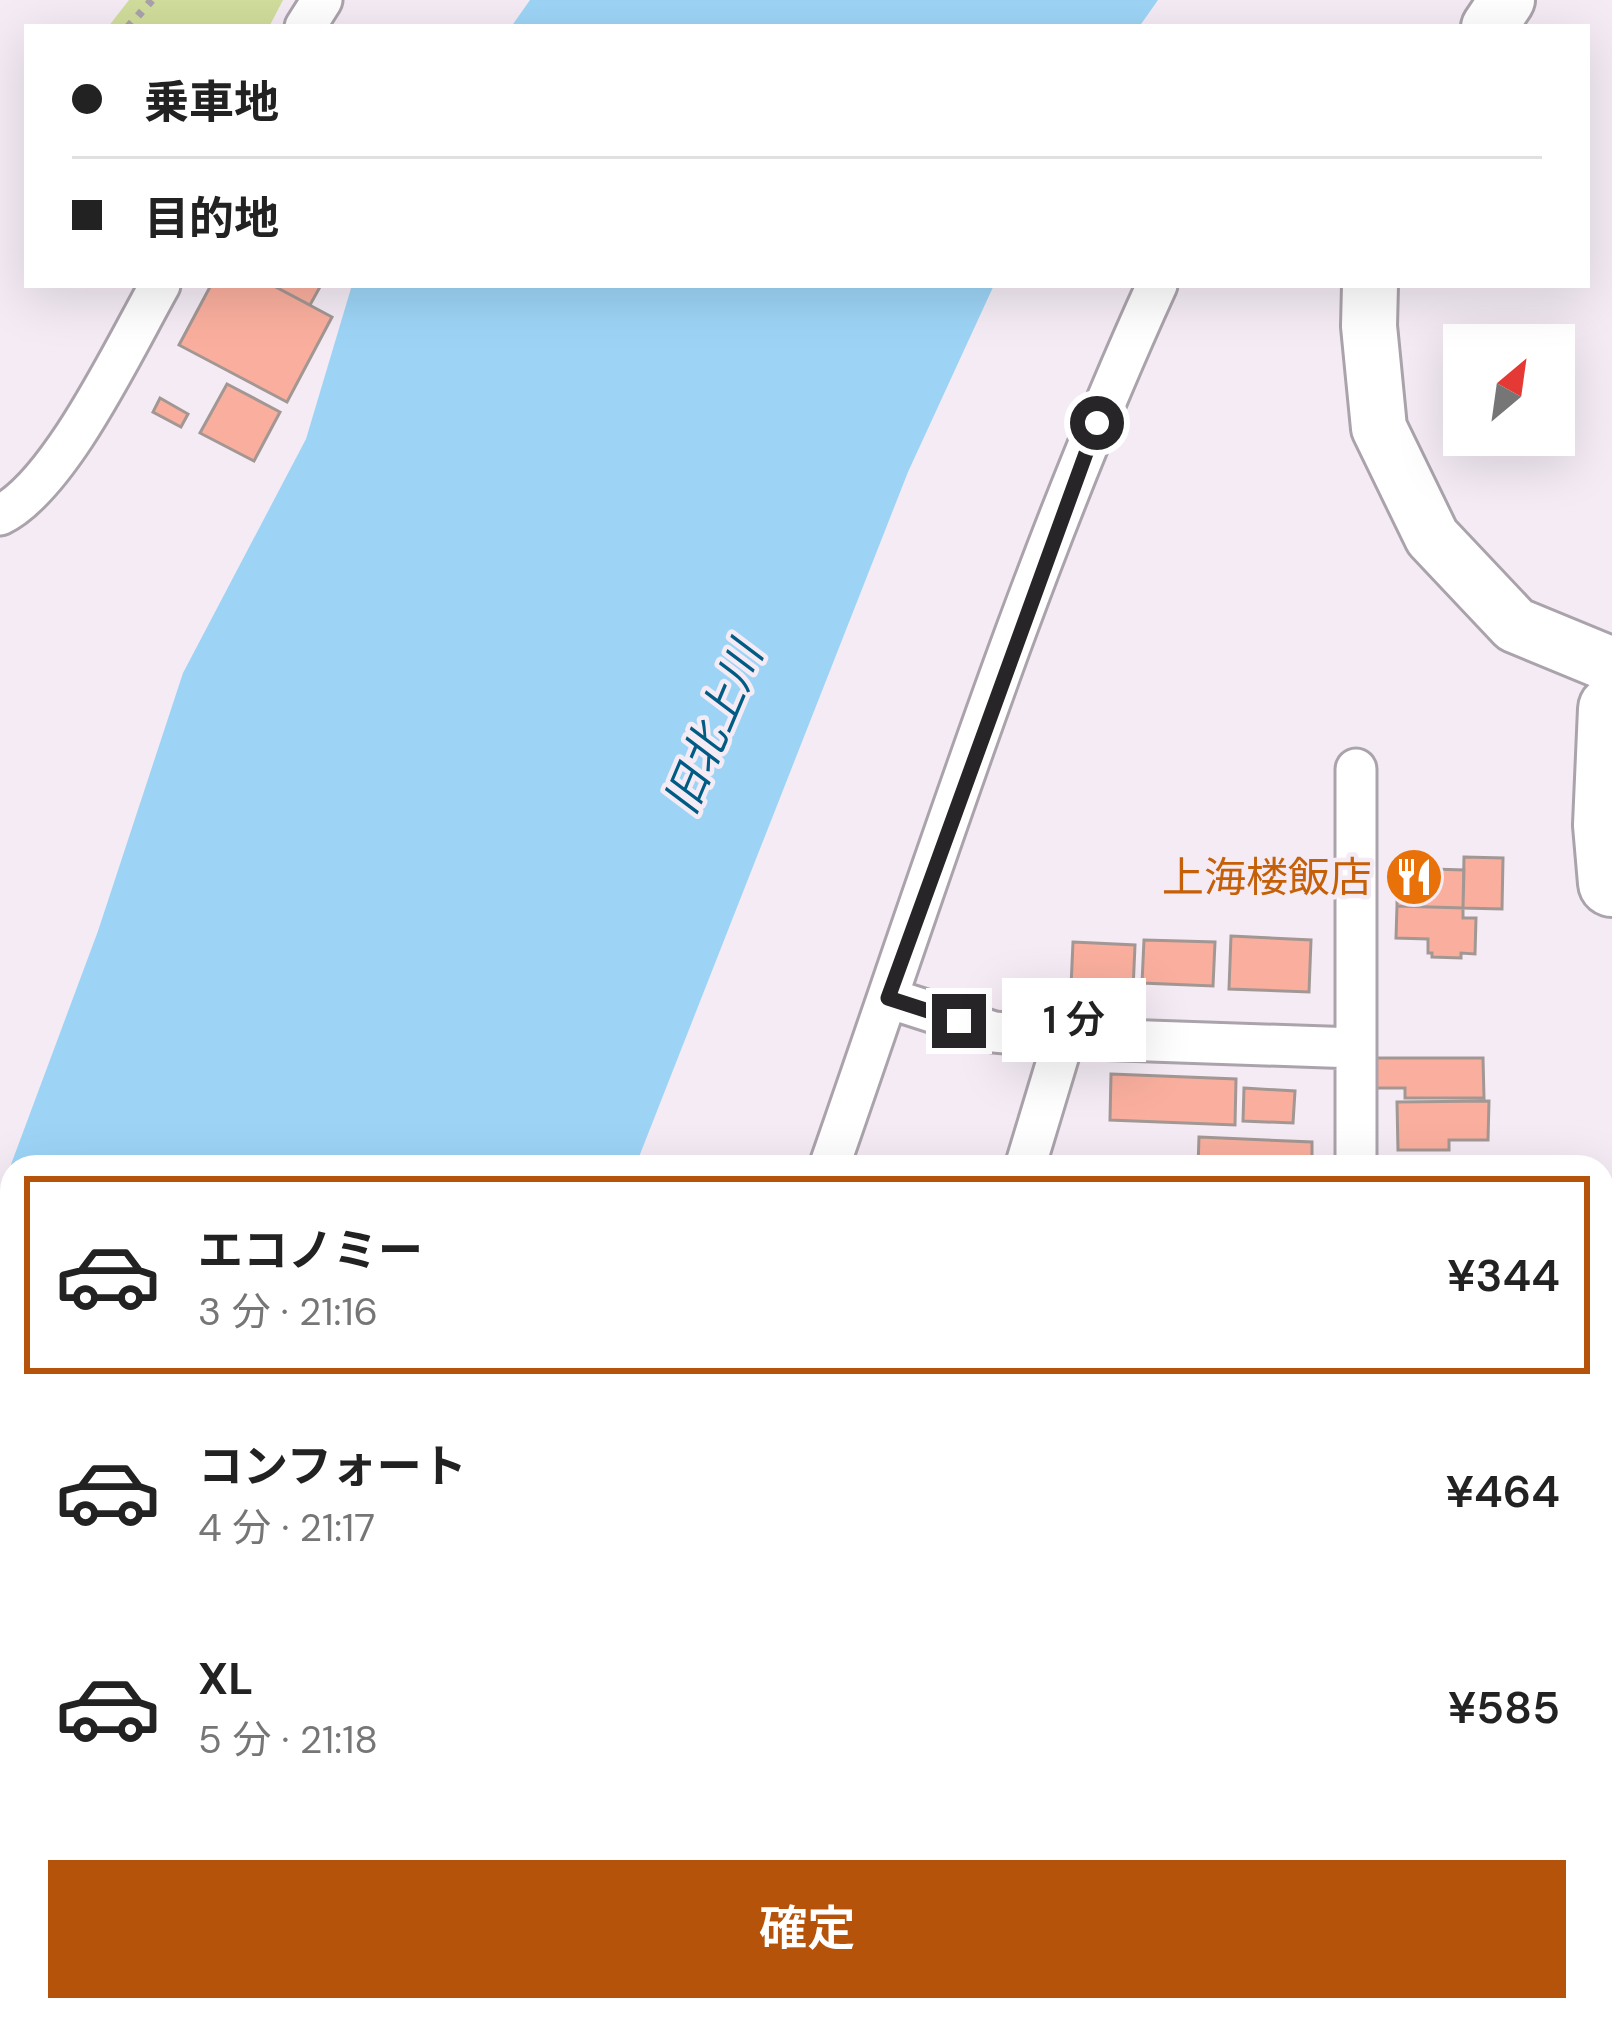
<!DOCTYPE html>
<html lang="ja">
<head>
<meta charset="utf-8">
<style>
  :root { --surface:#fff; --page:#f6f6f6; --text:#222; --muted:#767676; --line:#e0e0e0; --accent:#b45309 }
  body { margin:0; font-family:"DM Sans","Noto Sans JP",sans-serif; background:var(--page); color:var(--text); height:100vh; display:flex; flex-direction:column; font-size:45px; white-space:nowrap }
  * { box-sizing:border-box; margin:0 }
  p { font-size:39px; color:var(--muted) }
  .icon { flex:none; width:66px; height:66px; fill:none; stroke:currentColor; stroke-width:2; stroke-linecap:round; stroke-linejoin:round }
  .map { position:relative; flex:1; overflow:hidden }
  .sheet { position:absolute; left:0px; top:1155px; width:1614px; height:867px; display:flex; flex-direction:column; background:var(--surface); border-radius:36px 36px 0 0; box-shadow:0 12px 48px #0002 }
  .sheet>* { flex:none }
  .guide { position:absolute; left:24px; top:24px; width:1566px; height:264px; border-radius:0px; box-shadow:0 12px 48px #0002; display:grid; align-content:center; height:264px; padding:0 48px; background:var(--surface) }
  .needle { width:78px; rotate:29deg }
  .controls { position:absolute; left:1443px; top:324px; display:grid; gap:24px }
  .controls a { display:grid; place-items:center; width:132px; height:132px; border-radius:0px; background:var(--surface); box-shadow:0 12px 48px #0002; font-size:60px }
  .end { position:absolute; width:54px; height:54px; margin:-27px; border:15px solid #282529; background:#fff; box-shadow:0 0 0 6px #fff }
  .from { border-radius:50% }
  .bubble { position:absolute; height:84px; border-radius:0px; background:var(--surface); box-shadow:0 12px 48px #0002; font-size:39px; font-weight:600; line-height:84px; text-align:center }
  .guide b { display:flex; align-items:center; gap:42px; height:114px; font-size:45px }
  .guide b+b { border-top:3px solid var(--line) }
  .guide i { width:30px; height:30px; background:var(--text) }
  ul { padding:21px 0 0; list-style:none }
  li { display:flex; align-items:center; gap:36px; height:198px; margin:0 24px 18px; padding:0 24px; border:6px solid transparent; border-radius:0px }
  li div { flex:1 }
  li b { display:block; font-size:45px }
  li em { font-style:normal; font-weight:600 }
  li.current { border-color:var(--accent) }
  li>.icon { width:108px; height:108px; stroke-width:1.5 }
  .cta { display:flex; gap:24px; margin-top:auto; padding:24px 48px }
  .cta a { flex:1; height:138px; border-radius:0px; background:var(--accent); color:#fff; font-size:48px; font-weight:600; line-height:138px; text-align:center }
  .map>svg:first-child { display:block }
  .green { fill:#d1dd9b }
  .water { fill:#9dd4f6 }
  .building { fill:#faaf9e; stroke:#a39794; stroke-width:3 }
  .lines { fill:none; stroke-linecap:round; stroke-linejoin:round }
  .street-casing { stroke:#aba3ab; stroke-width:45 }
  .secondary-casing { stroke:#aba3ab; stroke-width:60 }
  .highway-casing { stroke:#aba3ab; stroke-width:72 }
  .path { stroke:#a9a2aa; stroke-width:8; stroke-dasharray:6 9; stroke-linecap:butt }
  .street { stroke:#fff; stroke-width:39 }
  .secondary { stroke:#fff; stroke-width:54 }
  .highway { stroke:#fff; stroke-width:66 }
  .route { stroke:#282529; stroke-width:15 }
  .labels { text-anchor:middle; stroke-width:9; stroke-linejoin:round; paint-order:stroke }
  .food-label { font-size:42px; fill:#c56008; stroke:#f4ebf5; text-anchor:end }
  .water-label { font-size:45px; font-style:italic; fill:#005c84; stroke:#f4ebf5 }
</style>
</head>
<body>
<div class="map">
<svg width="1612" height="2021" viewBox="0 0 1612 2021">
  <rect width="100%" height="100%" fill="#f4ebf5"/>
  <path class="green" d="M129,0H283L269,27H108Z"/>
  <path class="water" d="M530,0H1158L1139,27H511Z
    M352,285H994L908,472L635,1167H12V2010H361L357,2021H0V1194L98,931L183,673L306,439Z"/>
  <path class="building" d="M211,285H272L332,317L287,402L179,345Z
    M272,285H321L310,305Z
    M227,384L280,412L254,461L200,433Z
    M160,398L188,414L181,427L153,412Z
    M1464,857L1503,858L1502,909L1463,908Z
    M1397,868L1464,870L1463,908L1397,906Z
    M1397,906L1463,908V918H1476L1475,954L1461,953V958L1432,957V953H1428V939L1396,938Z
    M1231,936L1311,940L1309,992L1229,989Z
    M1144,940L1215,942L1213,986L1142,983Z
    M1073,942L1135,945L1133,990L1071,987Z
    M1369,1058H1483L1484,1098H1405V1088H1370Z
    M1111,1074L1236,1079L1235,1125L1110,1120Z
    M1244,1088L1295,1091L1293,1123L1243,1121Z
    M1489,1101L1488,1140H1449V1150H1398L1397,1102Z
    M1199,1137L1312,1142V1167H1198Z
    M1612,1706V1754H1607L1603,1707Z"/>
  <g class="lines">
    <defs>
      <path id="street" d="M305,27L322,0
        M0,515C60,486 126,345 160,285
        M1356,769V1167
        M888,998L994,1032L1064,1038
        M829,1167C932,872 1027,570 1157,285
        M1025,1167L1064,1038L1355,1048
        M1602,1565L1612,1564
        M1367,2010L1368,2021
        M559,2021L563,2010
        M652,2021L654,2010
        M824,2021L828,2010"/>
      <path id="secondary" d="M1489,27L1507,0
        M1370,285L1369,326L1379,428L1432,537L1515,625L1612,665"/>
      <path id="highway" d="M1612,709L1607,825L1612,883"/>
    </defs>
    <use href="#street" class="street-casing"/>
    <use href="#secondary" class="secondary-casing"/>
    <use href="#highway" class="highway-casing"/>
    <path class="path" d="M128,27L152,0"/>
    <use href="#street" class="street"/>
    <use href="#secondary" class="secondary"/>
    <use href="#highway" class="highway"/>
  </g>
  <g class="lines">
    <path class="route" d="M959,1021L888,998L1097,423"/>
  </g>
  <defs>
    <symbol id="restaurant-disc" viewBox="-11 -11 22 22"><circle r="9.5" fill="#e8710a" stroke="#f4ebf5"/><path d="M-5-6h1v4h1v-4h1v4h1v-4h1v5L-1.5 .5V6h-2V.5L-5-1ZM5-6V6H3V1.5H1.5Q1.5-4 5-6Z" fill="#fff"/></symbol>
  </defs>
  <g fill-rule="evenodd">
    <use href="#restaurant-disc" x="1381" y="844" width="66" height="66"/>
  </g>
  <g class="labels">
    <g class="food-label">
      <text x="1372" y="892">上海楼飯店</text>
    </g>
    <g class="water-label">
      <text transform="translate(713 728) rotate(-67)" y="16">旧北上川</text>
    </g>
  </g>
</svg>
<div class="controls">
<a><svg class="needle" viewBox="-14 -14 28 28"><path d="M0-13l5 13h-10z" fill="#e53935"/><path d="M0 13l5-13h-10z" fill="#767676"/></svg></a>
</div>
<i class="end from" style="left:1097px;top:423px"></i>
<i class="end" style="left:959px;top:1021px"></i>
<div class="bubble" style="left:1002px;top:978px;width:144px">1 分</div>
<div class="guide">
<b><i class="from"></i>乗車地</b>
<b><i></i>目的地</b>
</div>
<section class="sheet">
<ul>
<li class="current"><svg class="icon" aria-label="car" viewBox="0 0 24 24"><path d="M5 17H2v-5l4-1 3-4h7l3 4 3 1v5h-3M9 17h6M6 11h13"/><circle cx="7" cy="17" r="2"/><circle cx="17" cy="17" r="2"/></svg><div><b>エコノミー</b><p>3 分 · 21:16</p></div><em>¥344</em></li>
<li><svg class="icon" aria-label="car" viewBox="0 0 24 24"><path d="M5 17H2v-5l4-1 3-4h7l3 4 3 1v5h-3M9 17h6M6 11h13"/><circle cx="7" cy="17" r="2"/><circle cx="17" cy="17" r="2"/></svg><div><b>コンフォート</b><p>4 分 · 21:17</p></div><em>¥464</em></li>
<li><svg class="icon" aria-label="car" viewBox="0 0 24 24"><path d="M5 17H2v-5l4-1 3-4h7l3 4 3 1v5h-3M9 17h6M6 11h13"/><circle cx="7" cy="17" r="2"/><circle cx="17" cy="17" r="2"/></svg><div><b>XL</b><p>5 分 · 21:18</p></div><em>¥585</em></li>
</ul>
<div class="cta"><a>確定</a></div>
</section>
</div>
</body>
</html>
